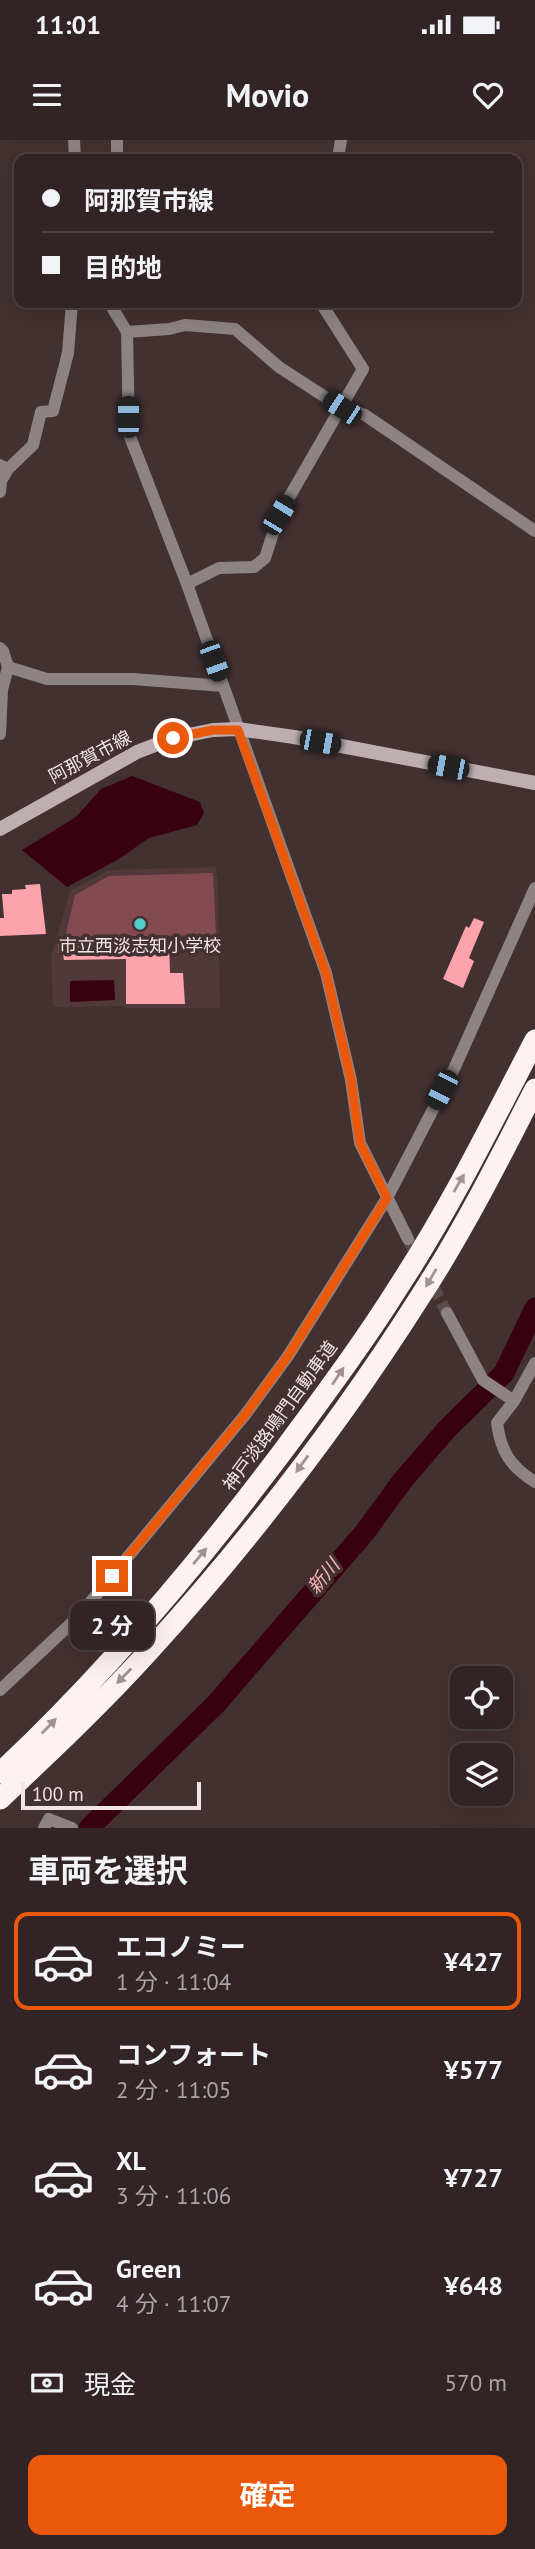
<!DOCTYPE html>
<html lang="ja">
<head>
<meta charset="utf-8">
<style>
  :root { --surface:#322425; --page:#3a2c2d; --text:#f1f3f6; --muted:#a8a4a7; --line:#4d4142; --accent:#ea580c }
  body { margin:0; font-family:"PT Sans","Noto Sans JP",sans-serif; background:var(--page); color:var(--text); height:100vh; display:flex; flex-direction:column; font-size:26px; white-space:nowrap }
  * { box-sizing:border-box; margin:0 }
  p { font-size:23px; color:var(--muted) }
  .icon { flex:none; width:38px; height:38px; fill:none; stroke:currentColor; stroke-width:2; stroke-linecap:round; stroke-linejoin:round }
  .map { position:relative; height:1688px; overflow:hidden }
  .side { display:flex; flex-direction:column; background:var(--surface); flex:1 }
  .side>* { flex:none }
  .hud { position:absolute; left:14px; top:14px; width:508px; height:154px; border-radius:14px; box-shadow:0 7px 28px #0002,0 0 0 2px var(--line); display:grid; align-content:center; height:154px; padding:0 28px; background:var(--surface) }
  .buttons { position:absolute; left:450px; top:1526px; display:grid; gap:14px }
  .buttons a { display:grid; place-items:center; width:63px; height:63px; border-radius:14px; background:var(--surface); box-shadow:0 7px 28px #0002,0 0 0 2px var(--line); font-size:35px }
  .scale { position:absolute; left:21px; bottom:18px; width:180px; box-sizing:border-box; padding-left:7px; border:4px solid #f1e4e5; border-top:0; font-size:19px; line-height:24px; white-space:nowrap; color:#f1e4e5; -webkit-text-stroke:5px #433031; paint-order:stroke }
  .end { position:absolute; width:32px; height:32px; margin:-16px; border:9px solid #ea580c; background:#fff; box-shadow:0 0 0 4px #fff }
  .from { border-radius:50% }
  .bubble { position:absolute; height:49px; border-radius:14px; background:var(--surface); box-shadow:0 7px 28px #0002,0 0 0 2px var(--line); font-size:23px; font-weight:700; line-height:49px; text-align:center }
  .car { position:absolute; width:21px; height:42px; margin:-21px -10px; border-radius:9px; box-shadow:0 0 5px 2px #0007; background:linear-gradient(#222 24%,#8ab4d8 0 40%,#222 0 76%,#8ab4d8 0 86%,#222 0) }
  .hud b { display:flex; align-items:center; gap:24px; height:66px; font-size:26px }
  .hud b+b { border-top:2px solid var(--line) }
  .hud i { width:18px; height:18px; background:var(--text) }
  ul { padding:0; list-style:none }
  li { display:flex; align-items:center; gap:21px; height:98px; margin:0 14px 10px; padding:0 14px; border:4px solid transparent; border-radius:14px }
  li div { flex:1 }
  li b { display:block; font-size:26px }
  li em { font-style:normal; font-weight:700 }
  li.current { border-color:var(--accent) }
  li>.icon { width:63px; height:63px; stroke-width:1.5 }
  h2 { padding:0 28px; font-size:32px; line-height:84px }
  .pay { display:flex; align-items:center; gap:18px; height:77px; padding:0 28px; font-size:26px }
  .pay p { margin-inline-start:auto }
  .cta { display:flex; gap:14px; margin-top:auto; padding:14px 28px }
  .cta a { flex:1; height:80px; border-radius:14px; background:var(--accent); color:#fff; font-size:28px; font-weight:700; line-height:80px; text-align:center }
  .status { display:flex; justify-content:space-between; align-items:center; height:49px; padding:0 35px; background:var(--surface); direction:ltr }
  .status svg { height:19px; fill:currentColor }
  header { display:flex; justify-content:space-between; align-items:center; height:91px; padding:0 28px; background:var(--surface); font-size:32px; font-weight:700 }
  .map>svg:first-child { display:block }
  .built { fill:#51383a }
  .green { fill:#844a51 }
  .water { fill:#38010f }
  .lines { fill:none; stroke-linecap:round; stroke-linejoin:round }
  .river { stroke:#38010f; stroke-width:21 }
  .building { fill:#fda3ac }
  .street-tunnel { stroke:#5d4b4c; stroke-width:12; stroke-dasharray:12 6; stroke-linecap:butt }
  .street { stroke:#8d8383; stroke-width:12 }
  .secondary { stroke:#bfaeaf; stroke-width:14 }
  .highway { stroke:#fdf2f3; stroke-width:21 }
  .oneway { fill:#a09192 }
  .route { stroke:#ea580c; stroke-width:9 }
  .poi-dot { fill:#53cdca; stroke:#433031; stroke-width:2.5 }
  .labels { text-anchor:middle; stroke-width:7; stroke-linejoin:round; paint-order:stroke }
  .street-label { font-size:18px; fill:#f1e4e5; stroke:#433031 }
  .poi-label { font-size:18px; fill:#f1e4e5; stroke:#433031 }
  .water-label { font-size:19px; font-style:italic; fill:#f9b3ba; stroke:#433031 }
</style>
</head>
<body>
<div class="status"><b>11:01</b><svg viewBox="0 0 49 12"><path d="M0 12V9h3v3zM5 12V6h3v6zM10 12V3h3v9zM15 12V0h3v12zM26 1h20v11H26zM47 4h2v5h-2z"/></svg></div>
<header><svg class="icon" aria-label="menu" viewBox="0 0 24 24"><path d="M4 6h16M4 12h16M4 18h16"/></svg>Movio<svg class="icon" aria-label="heart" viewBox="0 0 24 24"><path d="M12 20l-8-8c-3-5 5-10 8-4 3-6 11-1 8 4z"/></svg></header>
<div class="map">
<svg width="535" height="1688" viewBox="0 0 535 1688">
  <rect width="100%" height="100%" fill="#433031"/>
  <path class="built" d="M215,727L218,740L220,868H125L124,866L53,867L51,817L70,751L110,730Z"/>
  <path class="green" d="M213,733L216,795L65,797L75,755L109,736Z"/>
  <path class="water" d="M132,636L200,662L204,673L197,685L149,698L117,720L67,747L22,710L76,677L101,649Z
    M114,840L115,860L70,862V841Z"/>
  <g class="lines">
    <path class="river" d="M89,1688L215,1565L365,1392L403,1340L447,1289L504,1233L535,1168"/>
  </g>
  <path class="building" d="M40,744L46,794L0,796V778H4L2,754H12V750L26,749L25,745Z
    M474,778L484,782L469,818L474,821L463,848L443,839L466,786L469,788Z
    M169,799L170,833H183L185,864H126V819L64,820L63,813H58V801Z"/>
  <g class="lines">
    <path class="street-tunnel" d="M408,1099L447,1173"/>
    <path class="street" d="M74,0L75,19
      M117,19V0
      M338,19L341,0
      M113,163V169L127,192L129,294L187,444L326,833L351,940L360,1003L408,1099
      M127,192L169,189L185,185L235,189L279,227L342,268L365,275L535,391
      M0,325L8,329L33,305L41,272L53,271L68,213L72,163
      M0,352L1,341L8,329
      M187,444L219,428L254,427L265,418L279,375L363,229L321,163
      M0,508L3,511L8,527L2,550L0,594
      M8,527L47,539H133L223,546
      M447,1173L483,1240L514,1261
      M535,1223L514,1261L497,1283C501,1312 510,1326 535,1342
      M0,1550L79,1476L245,1275L288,1216L387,1058L454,929L535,748
      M44,1688L49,1679L72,1688"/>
    <path class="secondary" d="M0,689L137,612L173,598L213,590L238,589L294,597L535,643"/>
    <path class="highway" d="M0,1633C106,1534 199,1423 286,1307C325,1254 364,1202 399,1146C450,1068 492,983 535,900
      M0,1659C51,1611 103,1562 150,1510C248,1402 342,1280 420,1157C463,1091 499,1020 535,949"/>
  </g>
  <defs><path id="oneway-solid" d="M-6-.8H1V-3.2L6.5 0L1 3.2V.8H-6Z" transform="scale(1.75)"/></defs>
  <g class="oneway">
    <use href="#oneway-solid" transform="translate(459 1043) rotate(-60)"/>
    <use href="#oneway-solid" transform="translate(431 1138) rotate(120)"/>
    <use href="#oneway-solid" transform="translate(338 1236) rotate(-56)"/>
    <use href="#oneway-solid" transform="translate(302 1324) rotate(126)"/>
    <use href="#oneway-solid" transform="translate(200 1416) rotate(-50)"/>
    <use href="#oneway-solid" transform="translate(124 1536) rotate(134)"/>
    <use href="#oneway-solid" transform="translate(49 1586) rotate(-46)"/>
  </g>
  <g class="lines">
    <path class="route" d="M112,1436L245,1275L288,1216L387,1058L360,1003L351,940L326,833L238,590H213L173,598"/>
  </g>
  <circle class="poi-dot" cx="140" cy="784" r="7"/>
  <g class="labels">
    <g class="street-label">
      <text transform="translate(90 617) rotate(-28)" y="6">阿那賀市線</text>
      <text transform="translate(280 1276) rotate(-54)" y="6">神戸淡路鳴門自動車道</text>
    </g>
    <g class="poi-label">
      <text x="140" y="812">市立西淡志知小学校</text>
    </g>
    <g class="water-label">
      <text transform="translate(323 1436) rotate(-50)" y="7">新川</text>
    </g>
  </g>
</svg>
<div class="buttons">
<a><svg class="icon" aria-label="locate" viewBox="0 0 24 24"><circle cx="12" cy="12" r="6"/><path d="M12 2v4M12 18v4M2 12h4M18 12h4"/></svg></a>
<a><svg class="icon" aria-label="layers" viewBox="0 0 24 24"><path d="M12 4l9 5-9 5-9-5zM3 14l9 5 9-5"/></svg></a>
</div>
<div class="scale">100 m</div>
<i class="end from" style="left:173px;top:598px"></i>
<i class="end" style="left:112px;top:1436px"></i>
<div class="bubble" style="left:70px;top:1461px;width:84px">2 分</div>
<i class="car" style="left:342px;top:268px;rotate:303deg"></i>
<i class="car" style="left:128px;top:277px;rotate:0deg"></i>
<i class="car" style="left:279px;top:375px;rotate:31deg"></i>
<i class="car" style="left:214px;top:521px;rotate:160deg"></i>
<i class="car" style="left:320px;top:602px;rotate:101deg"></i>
<i class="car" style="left:448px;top:627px;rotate:281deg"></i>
<i class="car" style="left:442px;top:950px;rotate:207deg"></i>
<div class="hud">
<b><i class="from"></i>阿那賀市線</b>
<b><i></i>目的地</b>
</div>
</div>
<section class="side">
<h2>車両を選択</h2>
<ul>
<li class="current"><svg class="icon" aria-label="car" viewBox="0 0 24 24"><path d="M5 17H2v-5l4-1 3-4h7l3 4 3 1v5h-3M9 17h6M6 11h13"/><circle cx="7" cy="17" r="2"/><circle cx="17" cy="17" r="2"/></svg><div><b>エコノミー</b><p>1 分 · 11:04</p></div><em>¥427</em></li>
<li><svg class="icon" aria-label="car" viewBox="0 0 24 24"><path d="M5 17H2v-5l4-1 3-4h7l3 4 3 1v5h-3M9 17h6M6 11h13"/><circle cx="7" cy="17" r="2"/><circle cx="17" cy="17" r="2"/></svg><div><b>コンフォート</b><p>2 分 · 11:05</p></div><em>¥577</em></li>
<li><svg class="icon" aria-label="car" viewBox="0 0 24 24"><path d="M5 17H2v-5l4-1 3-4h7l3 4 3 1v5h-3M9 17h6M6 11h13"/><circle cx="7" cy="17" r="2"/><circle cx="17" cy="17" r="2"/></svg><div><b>XL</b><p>3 分 · 11:06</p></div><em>¥727</em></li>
<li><svg class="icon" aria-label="car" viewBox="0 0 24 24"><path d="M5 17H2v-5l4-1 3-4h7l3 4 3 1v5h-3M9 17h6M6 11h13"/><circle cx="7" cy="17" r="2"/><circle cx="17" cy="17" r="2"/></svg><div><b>Green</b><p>4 分 · 11:07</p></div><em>¥648</em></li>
</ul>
<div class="pay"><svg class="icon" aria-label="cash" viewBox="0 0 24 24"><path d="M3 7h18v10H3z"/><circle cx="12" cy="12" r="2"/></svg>現金<p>570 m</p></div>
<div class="cta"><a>確定</a></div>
</section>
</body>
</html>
